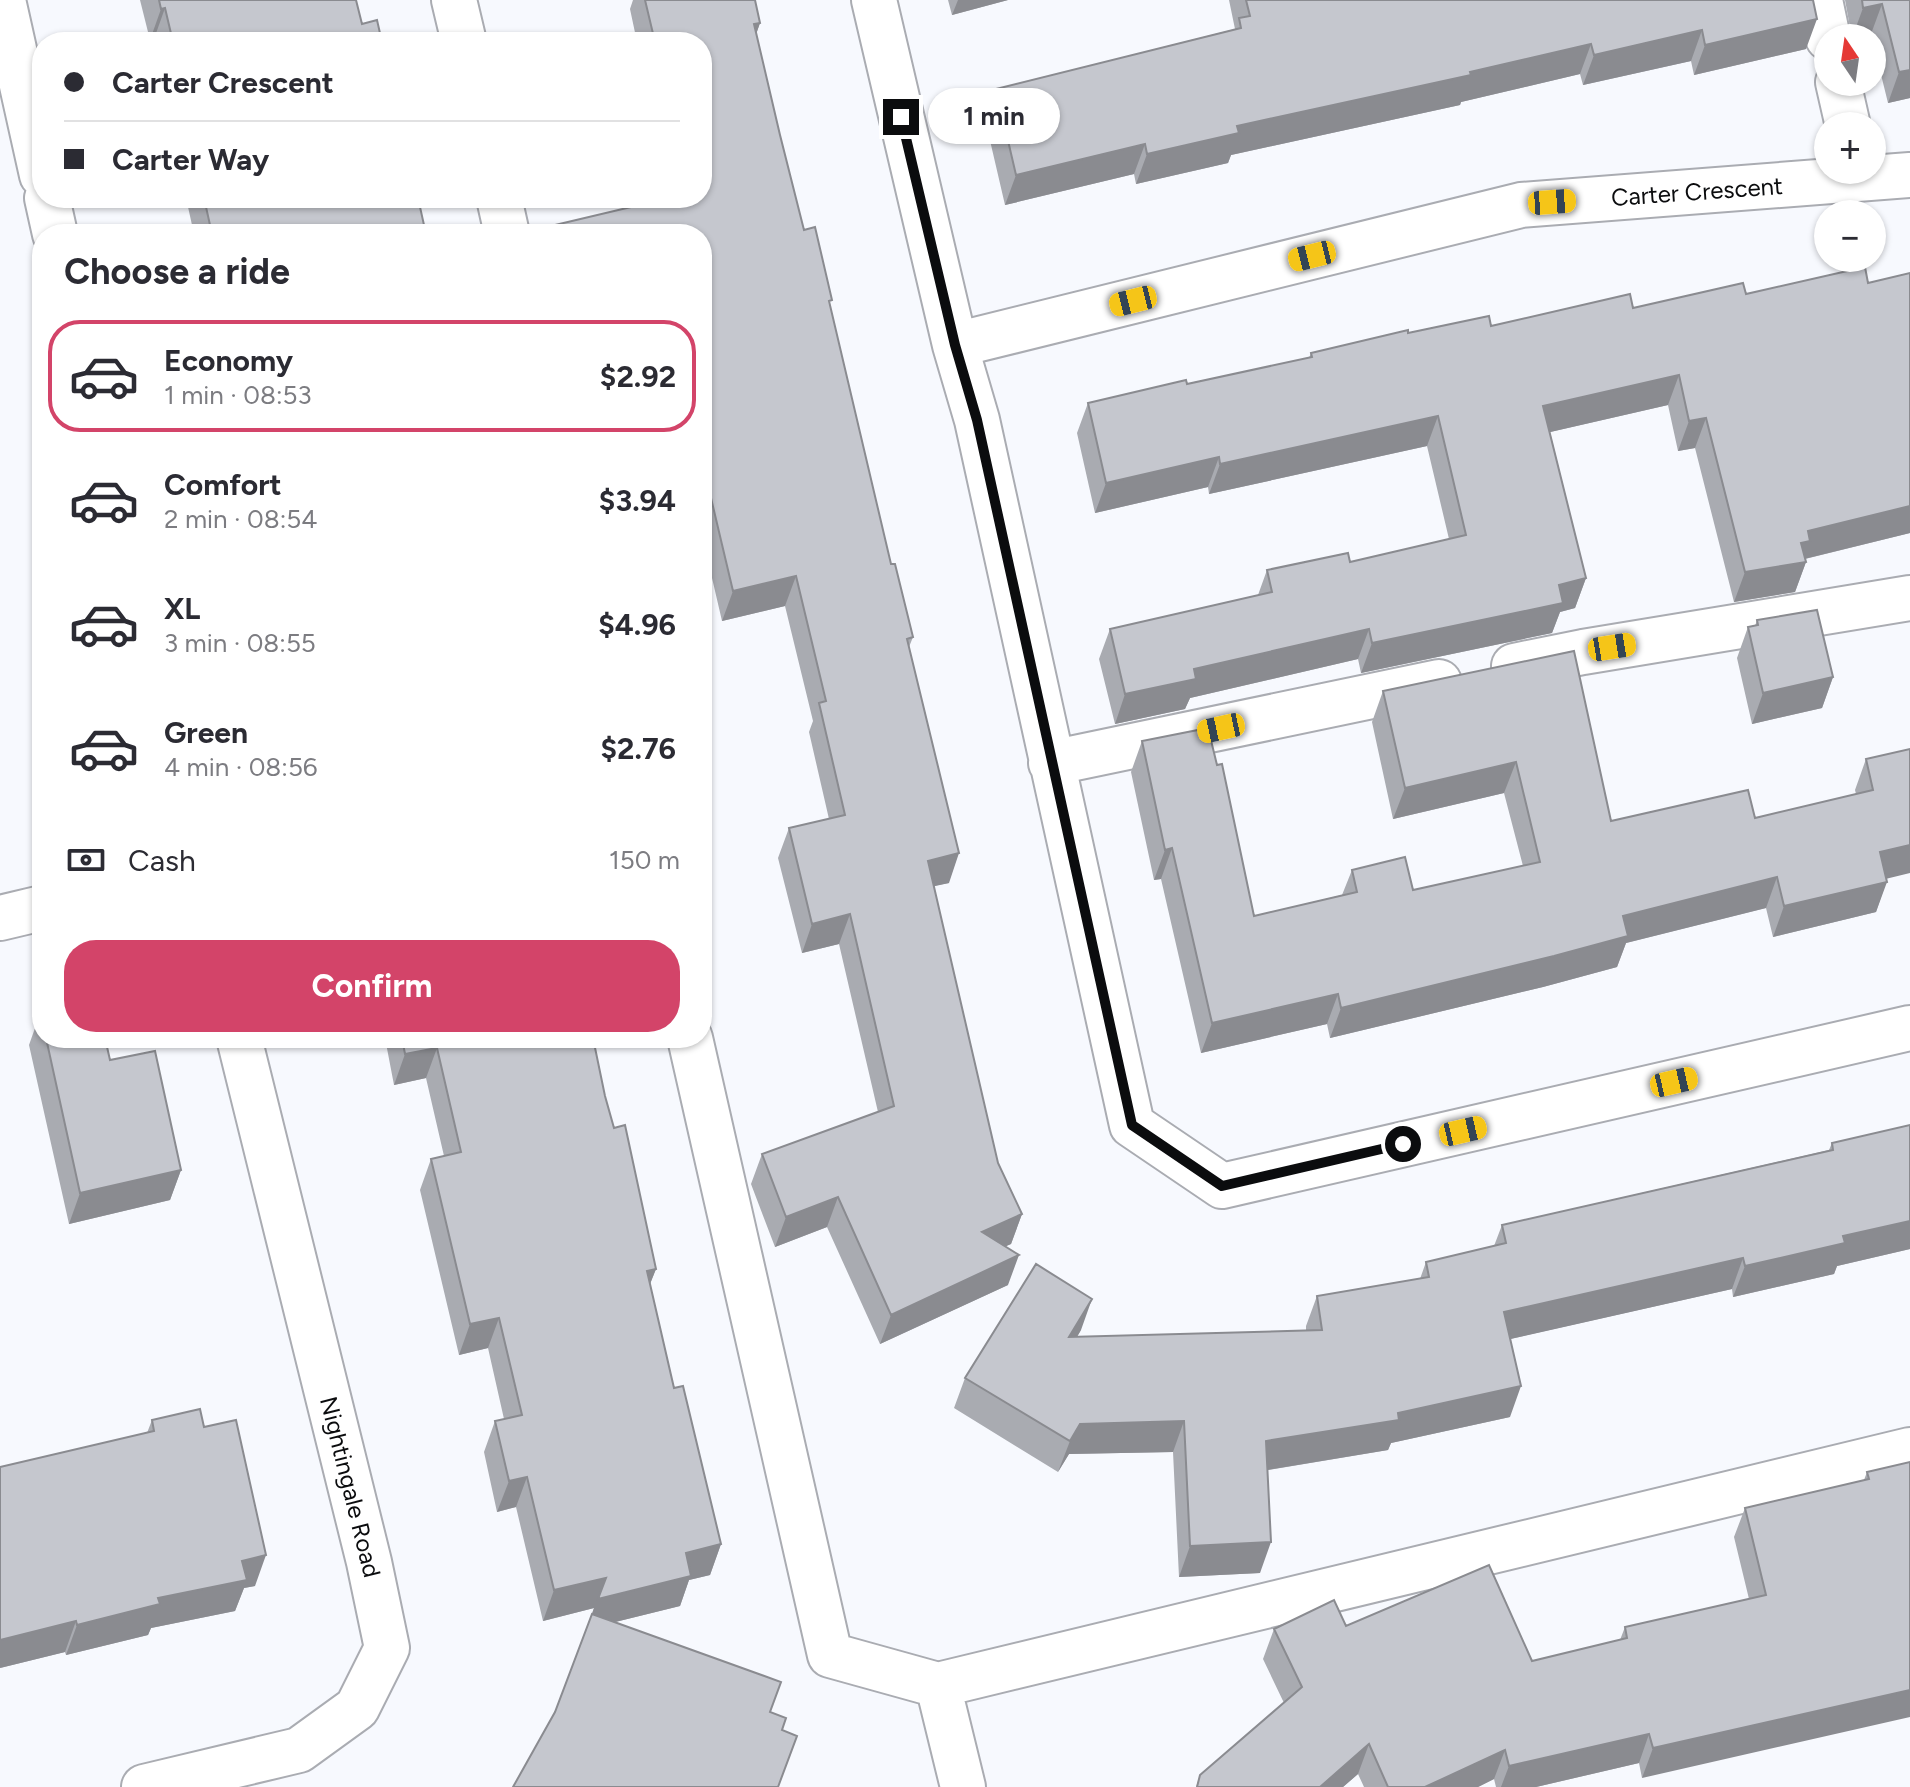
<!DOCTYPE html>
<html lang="en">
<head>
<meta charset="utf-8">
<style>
  :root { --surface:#fff; --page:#f2f2f3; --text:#2b2b33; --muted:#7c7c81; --line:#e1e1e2; --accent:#d34469 }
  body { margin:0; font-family:Figtree,sans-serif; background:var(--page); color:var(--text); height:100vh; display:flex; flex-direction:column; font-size:30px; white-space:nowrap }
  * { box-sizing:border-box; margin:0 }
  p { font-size:26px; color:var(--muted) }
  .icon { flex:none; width:44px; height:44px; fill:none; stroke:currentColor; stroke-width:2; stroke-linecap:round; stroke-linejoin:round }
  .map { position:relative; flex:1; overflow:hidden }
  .sheet { position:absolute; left:32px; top:224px; width:680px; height:824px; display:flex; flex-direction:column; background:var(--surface); border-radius:32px; box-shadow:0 2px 6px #0004 }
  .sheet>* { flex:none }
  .top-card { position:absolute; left:32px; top:32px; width:680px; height:176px; border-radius:32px; box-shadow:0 2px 6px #0004; display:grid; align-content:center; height:176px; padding:0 32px; background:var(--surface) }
  .needle { width:52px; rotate:347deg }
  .fabs { position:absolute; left:1814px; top:24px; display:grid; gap:16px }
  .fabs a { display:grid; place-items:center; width:72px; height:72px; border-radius:50%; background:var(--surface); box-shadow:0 2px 6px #0004; font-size:40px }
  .end { position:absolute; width:36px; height:36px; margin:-18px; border:10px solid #0b0c0e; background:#fff; box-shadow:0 0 0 4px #fff }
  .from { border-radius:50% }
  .bubble { position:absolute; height:56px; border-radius:28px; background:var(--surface); box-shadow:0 2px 6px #0004; font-size:26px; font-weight:700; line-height:56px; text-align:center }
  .car { position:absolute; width:24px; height:48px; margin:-24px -12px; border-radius:10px; box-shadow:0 0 6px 2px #0007; background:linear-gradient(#f5c518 24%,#345 0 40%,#f5c518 0 76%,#345 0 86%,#f5c518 0) }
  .top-card b { display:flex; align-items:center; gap:28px; height:76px; font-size:30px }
  .top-card b+b { border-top:2px solid var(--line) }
  .top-card i { width:20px; height:20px; background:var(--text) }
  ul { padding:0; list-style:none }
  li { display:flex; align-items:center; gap:24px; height:112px; margin:0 16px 12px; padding:0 16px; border:4px solid transparent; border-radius:32px }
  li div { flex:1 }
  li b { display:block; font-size:30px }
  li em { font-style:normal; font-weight:700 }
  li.selected { border-color:var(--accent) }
  li>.icon { width:72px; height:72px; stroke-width:1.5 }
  h2 { padding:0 32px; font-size:36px; line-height:96px }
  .pay { display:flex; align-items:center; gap:20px; height:88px; padding:0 32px; font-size:30px }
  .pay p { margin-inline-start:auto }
  .button { display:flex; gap:16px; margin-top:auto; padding:16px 32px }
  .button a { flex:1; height:92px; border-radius:32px; background:var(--accent); color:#fff; font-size:32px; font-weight:700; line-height:92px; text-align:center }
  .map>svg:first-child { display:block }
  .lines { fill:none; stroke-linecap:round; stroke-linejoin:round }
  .minor-casing { stroke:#aaacb2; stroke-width:48 }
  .minor { stroke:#fff; stroke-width:44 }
  .wall { fill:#a9abb1 }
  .shaded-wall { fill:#8a8b90 }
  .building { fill:#c5c7ce; stroke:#8a8b90; stroke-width:2 }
  .route { stroke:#0b0c0e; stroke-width:10 }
  .labels { text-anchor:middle; stroke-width:6; stroke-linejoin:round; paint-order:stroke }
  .street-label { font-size:24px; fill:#0b0c0e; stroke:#fff }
</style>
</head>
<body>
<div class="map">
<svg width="1910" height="1787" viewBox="0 0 1910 1787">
  <rect width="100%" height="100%" fill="#f7f9fe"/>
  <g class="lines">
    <defs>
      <path id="minor" d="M3,0L42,175
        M454,0L464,42
        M874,0L955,345L977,420L1132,1125L1222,1186L1910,1028
        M1820,0L1828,38
        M1838,82L1848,126
        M47,198L55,234
        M499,198L507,234
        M955,345L1521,205L1910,175
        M1514,666L1583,652L1910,598
        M1051,763L1439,682
        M0,918L42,908
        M690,1038L830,1655L938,1685L1910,1450
        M938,1685L963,1787
        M144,1787L299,1750L357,1708L387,1648L369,1562L239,1038"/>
    </defs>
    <use href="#minor" class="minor-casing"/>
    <use href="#minor" class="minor"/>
  </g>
  <path class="wall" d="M140,0H356L362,24L382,42H155L154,39L150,40Z
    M633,0H755L760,23L756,34L780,135L804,230L830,305L891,564L913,637L909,647L949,883L933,886L998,1163L1022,1214L1011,1244L1005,1246L1008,1285L880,1344L827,1227L775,1247L751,1184L762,1154L878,1112L839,944L802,953L778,858L789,828L829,819L809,732L813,721L785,606L722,621L702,535V234H552L555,225L653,203L652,198H702V42H637L630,9Z
    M948,0H1008L952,15Z
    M1229,0H1813L1806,49L1694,75L1691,61L1583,85L1580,74L1461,102L1460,105L1231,155L1228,163L1136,184L1134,174L1005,205L985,119L996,89L1235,29Z
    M1845,0H1910V98L1888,103L1871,34L1852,38Z
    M186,198H418L426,234H194Z
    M1910,273V533L1805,559L1806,562L1795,592L1734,602L1695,448L1678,451L1668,405L1550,432L1586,578L1575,608L1560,612L1552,633L1361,673L1358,659L1190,698L1185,709L1115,724L1099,659L1110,629L1258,595L1267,570L1350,562L1449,539L1427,446L1209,494L1208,487L1095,513L1077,433L1088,403L1187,384L1309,358L1311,353L1408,333L1491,326L1746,294L1868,283Z
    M1757,620L1833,677L1822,708L1752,724L1737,658L1748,627L1755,626Z
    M1574,651L1611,821L1755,818L1856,794L1855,790L1866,759L1910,749L1887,879L1876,912L1773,937L1766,908L1626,943L1617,967L1543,987L1330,1038L1327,1024L1201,1053L1161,879L1154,880L1131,772L1142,741L1254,916L1342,895L1352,870L1413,890L1523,866L1504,793L1393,819L1372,722L1383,691Z
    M40,1014H42V1038H105L110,1060L181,1170L170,1200L69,1224L29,1045Z
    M385,1038H593L605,1096L614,1128L656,1269L650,1284L674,1388L721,1544L710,1575L689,1580L680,1606L615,1622L555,1712L594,1608L543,1621L516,1507L497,1512L484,1452L495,1421L504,1419L488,1348L459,1355L420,1190L431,1159L444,1156L426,1078L394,1085Z
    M1910,1125V1249L1837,1266L1834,1274L1733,1297L1732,1289L1510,1339V1417L1391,1443L1388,1450L1268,1470L1260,1573L1179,1577L1173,1452L1069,1454L1058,1472L954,1408L965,1378L1081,1330L1077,1337L1306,1331V1326L1317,1296L1420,1279L1426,1262L1494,1246L1502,1225L1829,1150L1832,1143Z
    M152,1420L204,1427L255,1586L244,1588L235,1611L151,1628L148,1635L66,1655L65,1652L0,1668L147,1433Z
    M1910,1462L1642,1778L1639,1763L1536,1787H1496L1494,1779L1478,1787H1364L1358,1774L1343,1787H1196L1200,1775L1284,1703L1263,1659L1274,1629L1346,1626L1532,1661L1620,1640L1625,1627L1749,1599L1734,1537L1745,1508L1864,1480L1867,1472Z"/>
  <path class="shaded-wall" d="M958,0H1008L952,15Z
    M1882,4L1871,34L1852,38L1863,8Z
    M165,8L154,39L150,40L161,9Z
    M1817,19L1806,49L1694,75L1705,45Z
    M760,23L750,52L754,24Z
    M1702,30L1691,61L1583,85L1594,55Z
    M1591,44L1580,74L1461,102L1460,105L1231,155L1228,163L1136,184L1147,154L1237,126Z
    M1910,70V98L1888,103L1899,72Z
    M1145,144L1134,174L1005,205L1016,175Z
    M1679,375L1668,405L1533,436L1543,406Z
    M1438,416L1427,446L1209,494L1220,464Z
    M1706,418L1695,448L1678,451L1689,421Z
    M1219,457L1208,487L1095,513L1106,483Z
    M1910,506V533L1804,559L1806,562L1795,592L1734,602L1745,572L1801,543L1808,531Z
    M796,576L785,606L722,621L733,591Z
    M1586,578L1575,608L1560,612L1552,633L1361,673L1372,643L1559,585Z
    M1369,629L1358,659L1190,698L1185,709L1115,724L1125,694L1194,669Z
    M1833,677L1822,708L1752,724L1763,693Z
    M1516,762L1504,793L1393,819L1405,788Z
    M1910,845V873L1869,883L1880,852Z
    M1172,848L1161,879L1154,880L1165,850Z
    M959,853L949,883L917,890L928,861Z
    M1777,877L1766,908L1626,943L1617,967L1543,987L1330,1038L1341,1008L1623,916Z
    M1887,882L1876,912L1773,937L1784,906Z
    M850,914L839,944L802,953L812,924Z
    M1338,994L1327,1024L1201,1053L1212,1023Z
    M437,1048L426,1078L394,1085L405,1054Z
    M181,1170L170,1200L69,1224L80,1193Z
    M838,1197L827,1227L775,1247L786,1217Z
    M1022,1214L1011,1244L972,1262L982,1232Z
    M1910,1221V1249L1837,1266L1834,1274L1733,1297L1745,1266L1843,1236Z
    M1019,1255L1008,1285L880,1344L891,1315Z
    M1743,1258L1732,1289L1493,1343L1504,1312Z
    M656,1269L644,1299L647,1271Z
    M1092,1299L1081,1330L1058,1368L1069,1337Z
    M499,1318L488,1348L459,1355L470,1324Z
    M1521,1386L1510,1417L1391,1443L1388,1450L1255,1472L1266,1441Z
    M1184,1421L1173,1452L1069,1454L1058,1472L1070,1441L1080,1424Z
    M527,1477L516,1507L497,1512L509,1481Z
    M1271,1542L1260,1573L1179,1577L1190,1546Z
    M721,1544L710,1575L689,1580L680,1606L587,1629L594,1608L543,1621L554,1590Z
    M266,1555L255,1586L244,1588L235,1611L151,1628L148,1635L66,1655L77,1625L242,1561Z
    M76,1621L65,1652L0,1668V1640Z
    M1910,1690V1717L1642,1778L1653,1748Z
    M1649,1734L1639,1763L1536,1787H1501L1509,1766Z
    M1369,1744L1358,1774L1343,1787H1320Z
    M1505,1750L1494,1779L1478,1787H1425Z"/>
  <path class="building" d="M159,0H356L362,24L377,20L382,42H173L165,8L161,9Z
    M645,0H755L760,23L754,24L780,135L804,230L815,227L832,300L829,301L891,564H895L913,637L907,639L959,853L928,861L998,1163L1022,1214L982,1232L1019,1255L891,1315L838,1197L786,1217L762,1154L894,1106L850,914L812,924L789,828L845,815L819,703L826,701L796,576L733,591L702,460V234H557L555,225L669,198H702V42H655Z
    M1246,0H1813L1817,19L1705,45L1702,30L1594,55L1591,44L1470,72L1471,75L1237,126L1239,133L1147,154L1145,144L1016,175L996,89L1241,28L1239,18L1250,16Z
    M1862,0H1910V70L1899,72L1882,4L1863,8Z
    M204,198H418L426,234H212Z
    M1865,267L1868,283L1910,273V506L1808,531L1810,541L1801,543L1806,562L1745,572L1706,418L1689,421L1679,375L1543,406L1586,578L1559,585L1563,603L1372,643L1369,629L1194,669L1196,679L1125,694L1110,629L1272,592L1267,570L1348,553L1350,562L1466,535L1438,416L1220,464L1219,457L1106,483L1088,403L1186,380L1187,384L1312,357L1311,353L1408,330V333L1489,316L1491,326L1630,294L1633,308L1743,283L1746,294Z
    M1817,610L1833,677L1763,693L1748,627L1758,625L1757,620Z
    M1574,651L1611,821L1748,790L1755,818L1873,790L1866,759L1910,749V845L1880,852L1887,882L1784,906L1777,877L1623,916L1628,936L1554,956L1341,1008L1338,994L1212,1023L1172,848L1165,850L1142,741L1208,728L1217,765L1222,764L1254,916L1357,892L1352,870L1405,857L1413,890L1540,862L1516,762L1405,788L1383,691Z
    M46,1038H105L110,1060L155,1051L181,1170L80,1193Z
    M402,1038H593L605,1096L614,1128L625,1125L656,1269L647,1271L674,1388L683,1386L721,1544L686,1553L691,1576L598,1599L606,1578L554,1590L527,1477L509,1481L495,1421L522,1415L499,1318L470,1324L431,1159L461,1152L437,1048L405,1054Z
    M1910,1125V1221L1843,1236L1845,1243L1745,1266L1743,1258L1504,1312L1521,1386L1398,1413L1399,1420L1266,1441L1271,1542L1190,1546L1184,1421L1080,1424L1070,1441L965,1378L1036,1264L1092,1299L1069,1337L1322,1330L1317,1296L1429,1277L1426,1262L1506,1243L1502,1225L1833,1150L1832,1143Z
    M200,1409L204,1427L236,1420L266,1555L242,1561L247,1580L158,1598L160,1604L77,1625L76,1621L0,1640V1467L154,1431L152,1420Z
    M1910,1462V1690L1653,1748L1649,1734L1509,1766L1505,1750L1425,1787H1388L1369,1744L1320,1787H1197L1200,1775L1302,1687L1274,1629L1334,1600L1346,1626L1489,1565L1532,1661L1627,1638L1625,1627L1766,1595L1745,1508L1869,1479L1867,1472Z
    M592,1614L781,1682L770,1712L786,1718L782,1730L797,1736L778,1787H513L555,1712Z"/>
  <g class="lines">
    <path class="route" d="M901,117L955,345L977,420L1132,1125L1222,1186L1403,1144"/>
  </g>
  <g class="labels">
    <g class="street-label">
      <text transform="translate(1697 192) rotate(-4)" y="8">Carter Crescent</text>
      <text transform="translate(350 1487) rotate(76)" y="8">Nightingale Road</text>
    </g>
  </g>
</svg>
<div class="fabs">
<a><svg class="needle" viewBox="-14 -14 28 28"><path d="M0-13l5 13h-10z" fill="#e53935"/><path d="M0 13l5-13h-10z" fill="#7c7c81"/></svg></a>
<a>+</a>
<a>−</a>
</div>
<i class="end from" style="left:1403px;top:1144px"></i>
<i class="end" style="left:901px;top:117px"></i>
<div class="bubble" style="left:928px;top:88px;width:132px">1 min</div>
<i class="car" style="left:1552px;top:202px;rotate:86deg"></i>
<i class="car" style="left:1312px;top:256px;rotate:256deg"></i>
<i class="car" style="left:1133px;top:301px;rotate:256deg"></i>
<i class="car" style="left:1612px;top:647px;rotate:81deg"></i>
<i class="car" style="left:1221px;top:728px;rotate:258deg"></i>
<i class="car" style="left:1674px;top:1082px;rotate:77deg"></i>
<i class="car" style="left:1463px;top:1131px;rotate:77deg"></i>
<div class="top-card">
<b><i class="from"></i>Carter Crescent</b>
<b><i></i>Carter Way</b>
</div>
<section class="sheet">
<h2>Choose a ride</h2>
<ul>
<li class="selected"><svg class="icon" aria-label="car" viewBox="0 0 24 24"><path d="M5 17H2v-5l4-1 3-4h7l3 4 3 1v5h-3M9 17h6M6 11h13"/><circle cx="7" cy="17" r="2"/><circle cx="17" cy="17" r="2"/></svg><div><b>Economy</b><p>1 min · 08:53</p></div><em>$2.92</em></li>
<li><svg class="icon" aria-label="car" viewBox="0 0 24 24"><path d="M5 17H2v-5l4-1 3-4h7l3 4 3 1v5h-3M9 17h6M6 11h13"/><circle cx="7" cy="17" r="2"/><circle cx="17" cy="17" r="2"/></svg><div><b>Comfort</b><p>2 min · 08:54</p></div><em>$3.94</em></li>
<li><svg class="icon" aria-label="car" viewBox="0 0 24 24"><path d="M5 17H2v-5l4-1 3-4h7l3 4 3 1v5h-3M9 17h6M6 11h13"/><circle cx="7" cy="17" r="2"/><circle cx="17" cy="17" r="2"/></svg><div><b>XL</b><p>3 min · 08:55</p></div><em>$4.96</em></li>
<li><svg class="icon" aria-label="car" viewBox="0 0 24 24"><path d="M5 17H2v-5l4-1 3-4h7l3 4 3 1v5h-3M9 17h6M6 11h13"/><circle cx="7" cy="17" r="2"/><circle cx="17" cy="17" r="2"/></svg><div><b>Green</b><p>4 min · 08:56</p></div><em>$2.76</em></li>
</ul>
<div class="pay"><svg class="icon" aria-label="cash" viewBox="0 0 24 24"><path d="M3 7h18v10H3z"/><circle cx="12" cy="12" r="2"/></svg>Cash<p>150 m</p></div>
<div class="button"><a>Confirm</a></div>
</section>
</div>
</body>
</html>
